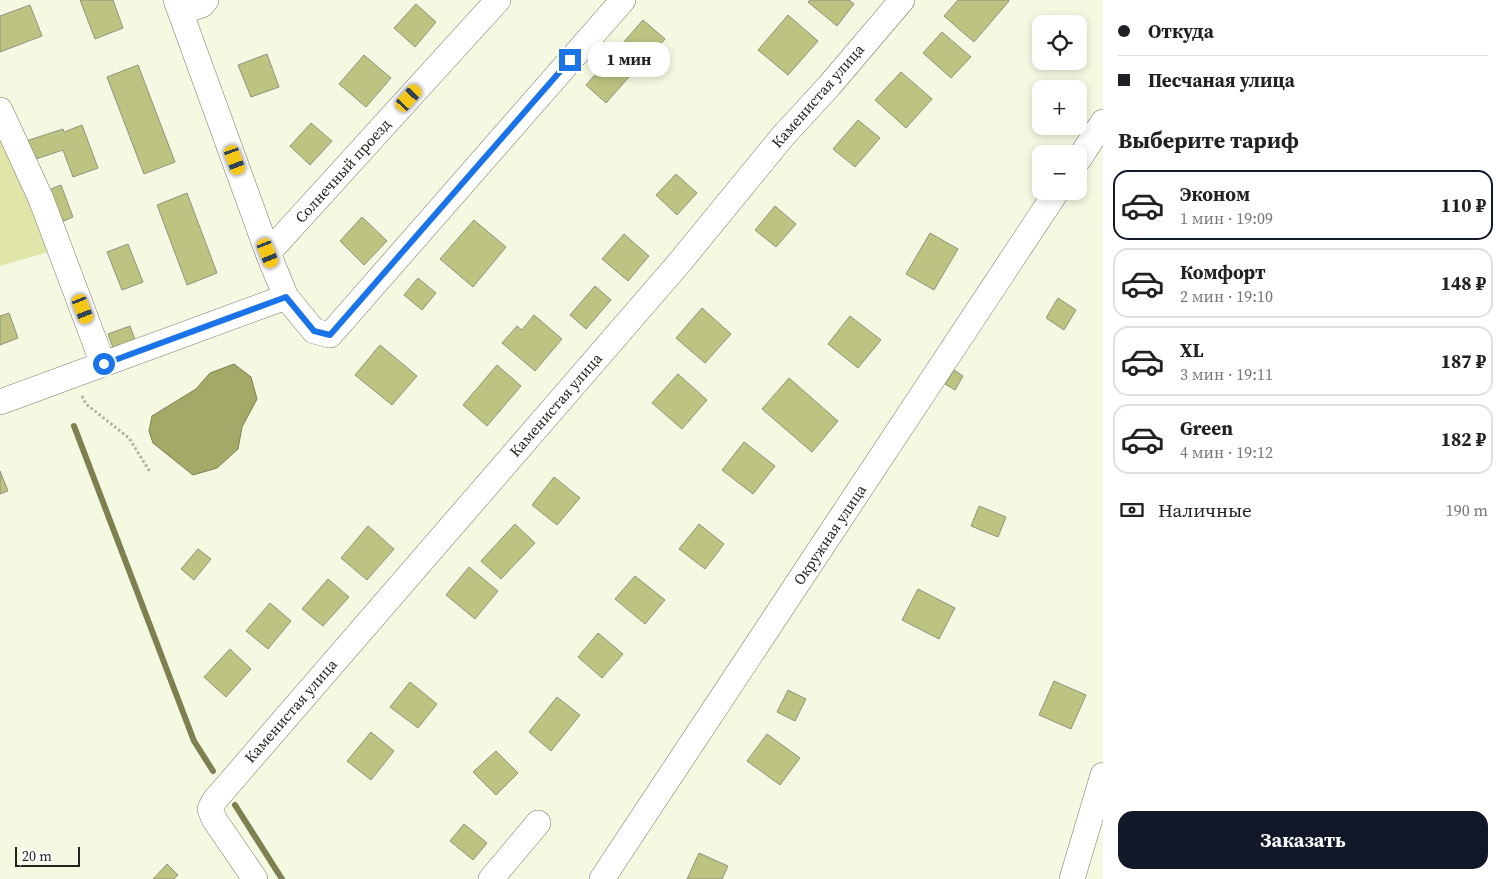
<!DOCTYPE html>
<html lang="ru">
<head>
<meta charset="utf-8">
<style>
  :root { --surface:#fff; --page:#f6f6f6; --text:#202124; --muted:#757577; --line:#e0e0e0; --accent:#111827 }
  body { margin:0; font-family:"Source Serif 4",serif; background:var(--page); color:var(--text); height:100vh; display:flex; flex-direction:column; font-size:19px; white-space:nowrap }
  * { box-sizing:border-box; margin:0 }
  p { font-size:16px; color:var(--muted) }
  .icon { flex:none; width:28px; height:28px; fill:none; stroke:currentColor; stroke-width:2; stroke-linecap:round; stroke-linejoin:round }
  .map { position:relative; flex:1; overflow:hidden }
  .panel { display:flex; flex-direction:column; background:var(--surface); width:400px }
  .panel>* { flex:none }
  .guide { display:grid; align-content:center; height:110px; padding:0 15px; background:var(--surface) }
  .controls { position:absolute; left:1032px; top:15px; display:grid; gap:10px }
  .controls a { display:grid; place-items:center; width:55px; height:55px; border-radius:10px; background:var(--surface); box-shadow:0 2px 8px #0003; font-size:25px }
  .scale { position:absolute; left:15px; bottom:12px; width:65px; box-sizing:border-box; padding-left:5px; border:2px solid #23241c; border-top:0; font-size:14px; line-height:18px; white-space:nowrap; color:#23241c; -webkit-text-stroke:4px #fff; paint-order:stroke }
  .end { position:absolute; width:22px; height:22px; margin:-11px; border:6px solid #1a73e8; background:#fff; box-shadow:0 0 0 2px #fff }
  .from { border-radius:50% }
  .bubble { position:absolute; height:35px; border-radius:15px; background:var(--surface); box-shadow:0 2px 8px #0003; font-size:16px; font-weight:700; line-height:35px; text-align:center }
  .car { position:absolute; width:15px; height:30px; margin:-15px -8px; border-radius:6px; box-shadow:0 0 4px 1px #0007; background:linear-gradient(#f5c518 24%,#345 0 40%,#f5c518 0 76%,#345 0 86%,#f5c518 0) }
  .guide b { display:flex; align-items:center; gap:18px; height:48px; font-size:19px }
  .guide b+b { border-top:1px solid var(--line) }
  .guide i { width:12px; height:12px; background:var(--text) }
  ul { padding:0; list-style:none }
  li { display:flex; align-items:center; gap:15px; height:70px; margin:0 10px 8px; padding:0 5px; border:2px solid var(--line); border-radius:15px }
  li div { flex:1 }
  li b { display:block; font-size:19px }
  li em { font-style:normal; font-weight:700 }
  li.current { border-color:var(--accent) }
  li>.icon { width:45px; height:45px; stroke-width:1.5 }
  h2 { padding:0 15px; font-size:22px; line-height:60px }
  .pay { display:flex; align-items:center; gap:12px; height:55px; padding:0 15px; font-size:19px }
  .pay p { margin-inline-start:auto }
  .button { display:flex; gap:10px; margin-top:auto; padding:10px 15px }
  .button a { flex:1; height:58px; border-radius:15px; background:var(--accent); color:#fff; font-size:20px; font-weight:700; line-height:58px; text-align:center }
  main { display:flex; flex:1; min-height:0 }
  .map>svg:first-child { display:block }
  .green { fill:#e0e6aa }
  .water { fill:#a4a968; stroke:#7d8151 }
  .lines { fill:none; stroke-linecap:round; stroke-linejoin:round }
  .stream { stroke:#7d8151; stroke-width:6 }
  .building { fill:#bdc381; stroke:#90937e }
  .minor-casing { stroke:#767864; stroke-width:26 }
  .path { stroke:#b2b4a2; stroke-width:3; stroke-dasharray:2.5 2.5; stroke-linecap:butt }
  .minor { stroke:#fff; stroke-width:25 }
  .route { stroke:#1a73e8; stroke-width:6 }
  .labels { text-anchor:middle; stroke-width:4; stroke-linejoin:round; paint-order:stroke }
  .street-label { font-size:15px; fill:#23241c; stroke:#fff }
</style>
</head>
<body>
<main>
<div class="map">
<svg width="1103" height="879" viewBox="0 0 1103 879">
  <rect width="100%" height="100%" fill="#f6f9e2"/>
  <path class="green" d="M0,121L52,251L0,266Z"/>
  <path class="water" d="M234,364L251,377L257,399L242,427L238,449L217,468L193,475L153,443L149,431L152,416L196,389L210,373Z"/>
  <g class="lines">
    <path class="stream" d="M74,426L194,741L213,771
      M235,805L282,879"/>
  </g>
  <path class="building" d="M80,0H113L123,28L95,39Z
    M810,0H849L854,4L837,26L808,2Z
    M958,0H1008L1009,1L974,42L944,16Z
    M416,4L436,22L415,47L394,28Z
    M30,5L42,36L0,52V16Z
    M788,15L818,41L788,75L758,50Z
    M643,20L665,39L645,62L623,43Z
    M942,32L971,57L951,78L923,53Z
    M267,54L279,87L251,97L238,65Z
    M364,55L391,78L366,107L339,84Z
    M609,59L629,77L606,103L586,85Z
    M138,65L175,162L144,174L107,77Z
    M901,72L932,99L906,128L875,100Z
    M858,120L880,138L855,167L833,149Z
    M311,123L332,141L310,165L290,146Z
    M82,125L98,168L73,177L63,150L33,160L26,141L63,129L64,132Z
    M676,174L697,193L677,215L656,195Z
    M61,185L73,217L59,223L46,191Z
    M187,193L217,273L187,285L157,205Z
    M775,206L796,224L776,247L755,230Z
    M362,217L387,241L364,265L340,241Z
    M474,220L506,247L473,287L440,259Z
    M930,233L958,249L934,290L906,274Z
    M624,234L649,256L628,281L602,259Z
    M128,244L143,282L122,290L107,252Z
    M418,278L436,293L422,310L404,295Z
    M595,286L611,300L586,329L570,315Z
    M1058,298L1076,310L1064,330L1046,318Z
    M702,308L731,334L705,363L676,338Z
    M9,313L18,338L0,345V316Z
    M534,315L562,339L535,371L502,343L517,326L522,330Z
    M850,316L881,340L858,368L828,344Z
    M130,326L135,340L113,348L108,334Z
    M380,345L417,376L392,405L355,375Z
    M497,365L521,386L487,426L463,405Z
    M954,370L963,376L955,390L945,384Z
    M678,374L707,400L682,429L652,403Z
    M789,378L838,421L812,452L762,409Z
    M744,442L775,466L753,494L722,470Z
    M0,471L8,491L0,494Z
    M554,477L580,498L557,525L532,505Z
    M979,506L1006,517L998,537L971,526Z
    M515,524L535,543L501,579L481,561Z
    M699,524L724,544L705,569L679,549Z
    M368,526L394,549L367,580L341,558Z
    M198,549L211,559L194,580L181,569Z
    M469,567L498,591L475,619L446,595Z
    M635,576L665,600L645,624L615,599Z
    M328,579L349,597L323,626L302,609Z
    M918,589L955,608L939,639L902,620Z
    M270,603L291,621L268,649L246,631Z
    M598,633L623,654L602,678L578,657Z
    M230,649L251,669L226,697L204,677Z
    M1054,681L1086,695L1071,729L1039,715Z
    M410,682L437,704L418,728L390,707Z
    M788,690L806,699L795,721L777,712Z
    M557,697L580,715L551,751L529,732Z
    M371,732L394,751L371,780L347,761Z
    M767,734L800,758L780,785L747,761Z
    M496,751L518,773L496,795L473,772Z
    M464,824L487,843L473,860L450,841Z
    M699,853L728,866L722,879H687Z
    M167,864L178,875L174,879H153Z"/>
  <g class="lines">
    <defs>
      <path id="minor" d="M176,0L268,253L286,297L314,331L330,335L623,0
        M181,12L202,5L206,0
        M0,110L41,199L103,364
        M1079,159L1103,122
        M268,253L498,0
        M0,402L286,297
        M255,879L214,819L210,809L214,801L680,262L783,136L829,86L902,0
        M491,879L538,823
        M602,879L1057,191
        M1072,879L1103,775"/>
    </defs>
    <use href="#minor" class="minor-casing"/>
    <path class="path" d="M82,396L86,404L129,438L150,472"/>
    <use href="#minor" class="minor"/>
  </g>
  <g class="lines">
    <path class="route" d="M104,364L286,297L314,331L330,335L570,60"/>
  </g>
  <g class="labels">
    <g class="street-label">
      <text transform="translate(818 96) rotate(-49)" y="5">Каменистая улица</text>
      <text transform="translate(343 171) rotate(-48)" y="5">Солнечный проезд</text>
      <text transform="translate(556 405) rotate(-49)" y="5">Каменистая улица</text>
      <text transform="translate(830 535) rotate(-56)" y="5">Окружная улица</text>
      <text transform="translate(291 711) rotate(-49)" y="5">Каменистая улица</text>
    </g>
  </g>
</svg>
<div class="controls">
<a><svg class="icon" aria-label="locate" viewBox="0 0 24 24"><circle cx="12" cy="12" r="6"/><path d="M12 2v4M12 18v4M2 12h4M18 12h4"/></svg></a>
<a>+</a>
<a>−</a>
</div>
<div class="scale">20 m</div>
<i class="end from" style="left:104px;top:364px"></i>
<i class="end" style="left:570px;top:60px"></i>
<div class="bubble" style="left:588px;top:42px;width:82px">1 мин</div>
<i class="car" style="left:409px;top:98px;rotate:42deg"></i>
<i class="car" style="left:235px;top:160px;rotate:160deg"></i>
<i class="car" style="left:268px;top:253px;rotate:158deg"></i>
<i class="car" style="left:83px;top:309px;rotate:159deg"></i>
</div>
<section class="panel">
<div class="guide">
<b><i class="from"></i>Откуда</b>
<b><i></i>Песчаная улица</b>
</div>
<h2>Выберите тариф</h2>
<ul>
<li class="current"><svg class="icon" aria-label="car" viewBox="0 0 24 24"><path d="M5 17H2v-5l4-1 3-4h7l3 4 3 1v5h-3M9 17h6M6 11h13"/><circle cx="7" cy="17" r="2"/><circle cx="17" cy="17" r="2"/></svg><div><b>Эконом</b><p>1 мин · 19:09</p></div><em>110 ₽</em></li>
<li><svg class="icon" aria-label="car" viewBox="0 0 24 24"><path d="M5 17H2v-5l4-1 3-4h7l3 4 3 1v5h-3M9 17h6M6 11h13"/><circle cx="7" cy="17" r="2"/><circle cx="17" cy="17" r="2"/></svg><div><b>Комфорт</b><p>2 мин · 19:10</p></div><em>148 ₽</em></li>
<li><svg class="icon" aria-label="car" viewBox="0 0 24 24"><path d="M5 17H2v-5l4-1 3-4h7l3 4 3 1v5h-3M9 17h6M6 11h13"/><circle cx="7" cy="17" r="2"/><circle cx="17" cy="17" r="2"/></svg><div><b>XL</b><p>3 мин · 19:11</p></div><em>187 ₽</em></li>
<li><svg class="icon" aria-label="car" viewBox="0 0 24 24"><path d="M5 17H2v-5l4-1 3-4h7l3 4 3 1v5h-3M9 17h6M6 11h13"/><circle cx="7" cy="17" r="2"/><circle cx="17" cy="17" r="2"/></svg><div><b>Green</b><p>4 мин · 19:12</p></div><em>182 ₽</em></li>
</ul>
<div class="pay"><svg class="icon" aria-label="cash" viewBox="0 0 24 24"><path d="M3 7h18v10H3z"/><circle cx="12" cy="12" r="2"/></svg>Наличные<p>190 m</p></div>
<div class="button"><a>Заказать</a></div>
</section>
</main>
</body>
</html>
